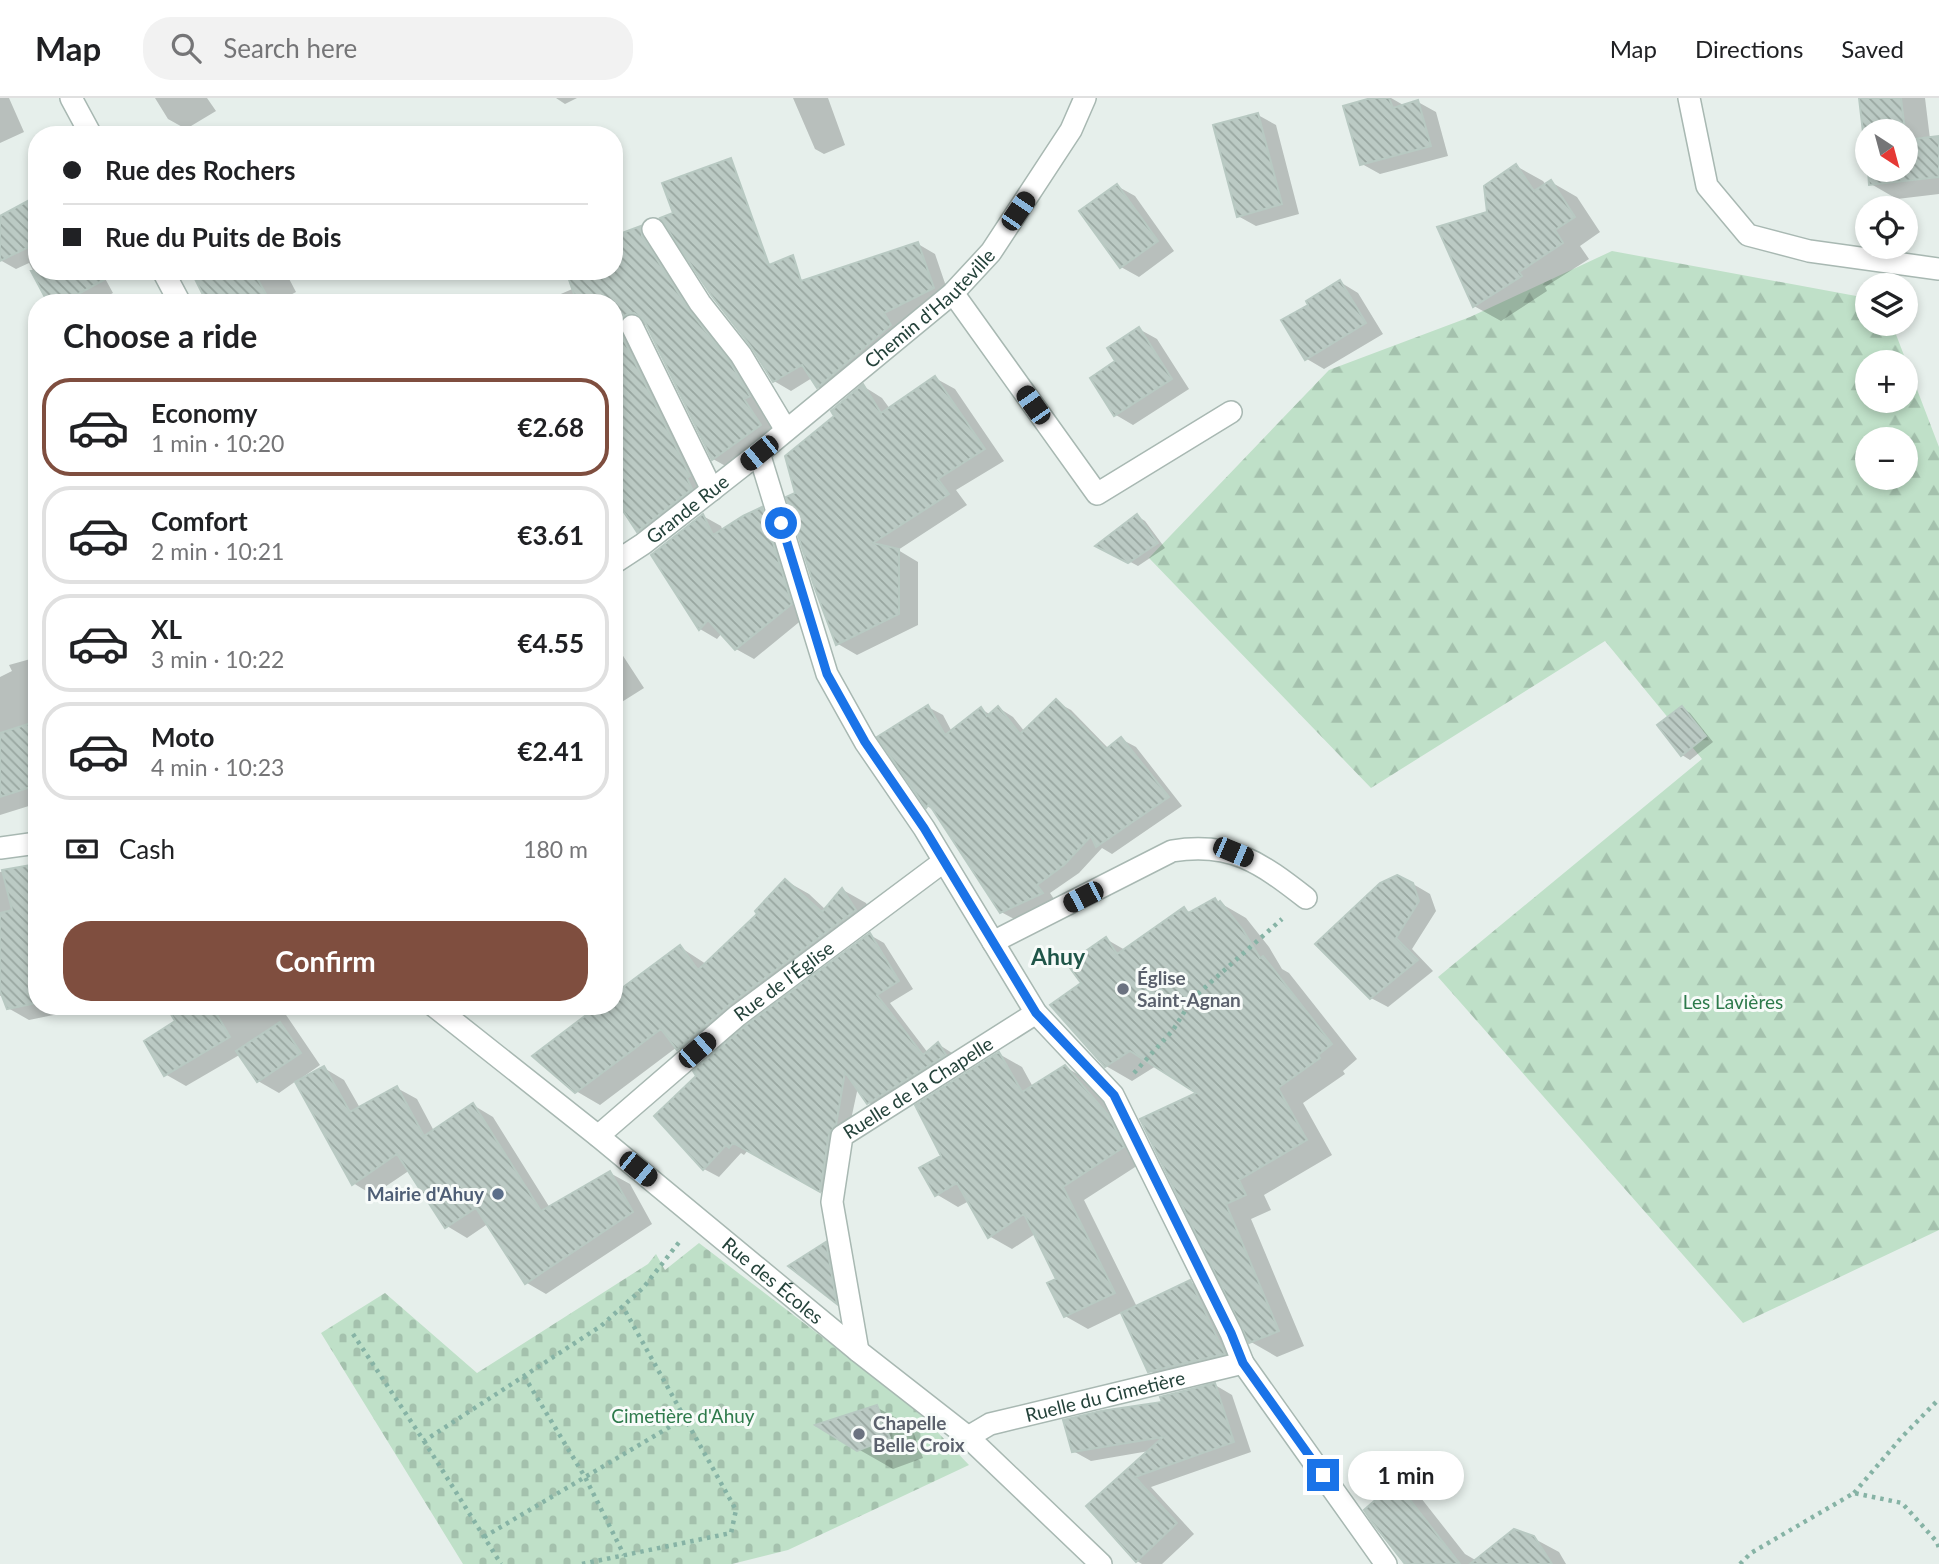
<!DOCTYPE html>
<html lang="en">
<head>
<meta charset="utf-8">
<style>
  :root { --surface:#fff; --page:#f2f2f2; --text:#202124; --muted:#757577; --line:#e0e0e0; --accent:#7f4e3f }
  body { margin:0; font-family:Lato,sans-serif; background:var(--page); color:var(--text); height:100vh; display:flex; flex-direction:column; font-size:26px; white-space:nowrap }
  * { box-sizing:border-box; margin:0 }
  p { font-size:23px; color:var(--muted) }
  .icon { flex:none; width:38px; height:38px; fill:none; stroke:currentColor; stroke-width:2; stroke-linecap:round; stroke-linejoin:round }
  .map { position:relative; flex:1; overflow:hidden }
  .details { position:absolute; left:28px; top:196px; width:595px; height:721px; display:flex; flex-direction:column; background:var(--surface); border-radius:28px; box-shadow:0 4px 10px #0003 }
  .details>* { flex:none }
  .top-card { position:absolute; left:28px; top:28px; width:595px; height:154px; border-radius:28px; box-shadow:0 4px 10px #0003; display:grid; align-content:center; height:154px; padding:0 35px; background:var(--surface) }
  .needle { width:46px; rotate:144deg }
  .buttons { position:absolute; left:1855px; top:21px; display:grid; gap:14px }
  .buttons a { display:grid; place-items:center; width:63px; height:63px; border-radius:50%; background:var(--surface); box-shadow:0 4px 10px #0003; font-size:35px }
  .end { position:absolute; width:32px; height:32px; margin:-16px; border:9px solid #1a73e8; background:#fff; box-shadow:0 0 0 4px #fff }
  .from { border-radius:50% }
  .bubble { position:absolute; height:49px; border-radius:24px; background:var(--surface); box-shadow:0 4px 10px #0003; font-size:23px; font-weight:700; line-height:49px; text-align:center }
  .car { position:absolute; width:21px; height:42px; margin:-21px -10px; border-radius:9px; box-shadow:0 0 5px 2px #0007; background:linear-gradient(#222 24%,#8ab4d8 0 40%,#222 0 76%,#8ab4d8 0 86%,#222 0) }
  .top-card b { display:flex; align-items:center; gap:24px; height:66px; font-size:26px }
  .top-card b+b { border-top:2px solid var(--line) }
  .top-card i { width:18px; height:18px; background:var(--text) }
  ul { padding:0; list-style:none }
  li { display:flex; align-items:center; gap:21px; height:98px; margin:0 14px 10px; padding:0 21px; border:4px solid var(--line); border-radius:28px }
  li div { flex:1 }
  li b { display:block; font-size:26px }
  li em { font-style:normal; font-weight:700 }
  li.on { border-color:var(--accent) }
  li>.icon { width:63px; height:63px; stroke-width:1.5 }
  h2 { padding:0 35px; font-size:32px; line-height:84px }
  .pay { display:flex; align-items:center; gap:18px; height:77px; padding:0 35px; font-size:26px }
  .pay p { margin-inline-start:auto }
  .button { display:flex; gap:14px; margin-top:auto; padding:14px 35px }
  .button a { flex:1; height:80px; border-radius:28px; background:var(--accent); color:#fff; font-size:28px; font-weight:700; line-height:80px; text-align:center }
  header { display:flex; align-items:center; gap:42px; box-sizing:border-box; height:98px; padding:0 35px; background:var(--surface); border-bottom:2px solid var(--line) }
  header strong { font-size:33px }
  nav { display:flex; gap:38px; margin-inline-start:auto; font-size:24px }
  .search { width:490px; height:63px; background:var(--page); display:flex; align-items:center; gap:18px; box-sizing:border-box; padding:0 24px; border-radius:28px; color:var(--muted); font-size:26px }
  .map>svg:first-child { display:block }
  .forest { fill:url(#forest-firs); fill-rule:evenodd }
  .cemetery { fill:url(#cemetery-stones) }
  .shadow { fill:#0003 }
  .building { fill:url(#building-back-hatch); stroke:#b8c9c2; stroke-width:2 }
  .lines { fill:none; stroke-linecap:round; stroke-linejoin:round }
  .minor-casing { stroke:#a8b8b2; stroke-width:24 }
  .path { stroke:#86b3a5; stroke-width:4.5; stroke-dasharray:3.5 5; stroke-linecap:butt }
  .minor { stroke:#fff; stroke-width:21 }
  .route { stroke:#1a73e8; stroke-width:9 }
  .worship-dot { fill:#6b7280; stroke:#f7fbf9; stroke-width:2.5 }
  .service-dot { fill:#5c6f8a; stroke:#f7fbf9; stroke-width:2.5 }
  .labels { text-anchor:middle; stroke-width:6; stroke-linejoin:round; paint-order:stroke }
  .street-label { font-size:19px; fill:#24423a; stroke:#f7fbf9 }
  .worship-label { font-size:19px; font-weight:bold; fill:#5b616d; stroke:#f7fbf9; text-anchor:start }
  .park-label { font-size:19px; fill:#2d7a4b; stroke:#f7fbf9 }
  .service-label { font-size:19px; font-weight:bold; fill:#4e5e75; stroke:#f7fbf9; text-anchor:end }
  .quarter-label { font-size:23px; font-weight:bold; fill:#1f5548; stroke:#f7fbf9 }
</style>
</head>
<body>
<header>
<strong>Map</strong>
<div class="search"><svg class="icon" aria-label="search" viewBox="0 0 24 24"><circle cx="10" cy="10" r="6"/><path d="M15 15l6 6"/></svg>Search here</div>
<nav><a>Map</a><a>Directions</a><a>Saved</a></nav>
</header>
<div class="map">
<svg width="1939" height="1466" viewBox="0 0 1939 1466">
  <defs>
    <pattern id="forest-firs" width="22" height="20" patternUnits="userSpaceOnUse" patternTransform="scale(1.75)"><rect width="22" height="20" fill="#bfe0c8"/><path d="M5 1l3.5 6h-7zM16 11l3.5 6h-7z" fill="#a4c1ad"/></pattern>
    <pattern id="cemetery-stones" width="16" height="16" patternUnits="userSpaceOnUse" patternTransform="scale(1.75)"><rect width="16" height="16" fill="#bfe0c8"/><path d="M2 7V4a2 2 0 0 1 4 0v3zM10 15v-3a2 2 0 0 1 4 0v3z" fill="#a4c1ad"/></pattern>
    <pattern id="building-back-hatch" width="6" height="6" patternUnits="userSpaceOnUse" patternTransform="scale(1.75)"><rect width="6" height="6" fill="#bbcac4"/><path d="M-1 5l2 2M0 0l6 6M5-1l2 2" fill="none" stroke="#98a6a0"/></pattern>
  </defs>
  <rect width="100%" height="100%" fill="#e6efeb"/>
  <path class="forest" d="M1612,153L1867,200V226H1892L1939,349V1132L1743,1225L1438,879L1702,661L1605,543L1371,690L1149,460L1329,272L1470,219ZM1867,264H1906V303H1867ZM1867,341H1906V380H1867Z"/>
  <path class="cemetery" d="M699,1145L893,1293L924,1320L969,1367L788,1452L732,1466H463L321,1235L385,1195L477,1275L648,1166L656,1156L665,1172Z"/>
  <path class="shadow" d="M0,0H9L24,34L0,45Z
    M155,0H207L216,13L186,31L168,21Z
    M556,0H577L565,6Z
    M793,0H828L845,47L824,56L815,51Z
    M1378,0H1391L1405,8L1418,4L1436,14L1448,58L1380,76L1362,66Z
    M1861,0H1925L1930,41L1939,40V96L1897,101L1871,86L1869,72H1906V33H1867V55Z
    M1258,17L1276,27L1299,116L1256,128L1238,118Z
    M1516,68L1543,83L1546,87L1551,84L1577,99L1600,134L1580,148L1589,161L1545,189L1547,193L1501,223L1474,208L1489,116Z
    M1117,88L1135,98L1174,153L1139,179L1121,169Z
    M37,100V173H101L113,195L94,205H50L29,165L16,171L0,162V126Z
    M614,119L622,137L641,130L658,140L767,308L761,311L778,337L731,371L713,361L648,226L638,231L707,388L656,443L638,433L614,205H540L614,173Z
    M918,146L935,156L950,200L835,299L818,289L812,280L791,293L774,283L776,203Z
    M192,173H285L296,194L283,201L285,205H208Z
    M1340,184L1358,195L1383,236L1324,271L1307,261L1283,223L1310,207Z
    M1139,231L1157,241L1189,291L1133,327L1116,317L1118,264Z
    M935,280L955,291L1004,363L956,392L967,407L898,452L918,464V527L857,557L838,546L797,395L836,318L863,288L882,300L890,311Z
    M762,411L780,422L809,516L754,561L736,551L722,535L717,541L700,531L653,457L703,418L721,428L723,433Z
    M1137,418L1145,423L1165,450L1138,468L1099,447Z
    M37,532V710L32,707L0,717V579L12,573L9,567L34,560L30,533Z
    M614,544L644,590L617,607L622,621L614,624Z
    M1056,604L1071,612L1109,651L1121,641L1136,649L1182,708L1112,756L1102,750L1079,775L1050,795L1056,804L1016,822L1001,814L936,714L927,708L928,609L943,617L952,634L981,611L991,617L999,610L1013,619L1025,634Z
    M1682,610L1690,615L1713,644L1690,662L1682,657Z
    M37,768V908H65L68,914L29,922L8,910L3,897L0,898V774Z
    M786,783L809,796L826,812L843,792L866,805L878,826L752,920L743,929L745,931L870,837L884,845L913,891L890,905L928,955L938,946L952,955L959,965L883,1013L869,1005L858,989L834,1101L748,1052L744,1057L741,1055L719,1079L704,1071L657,1018L699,978L704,966L677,949L600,1007L576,993L614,908L680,849L706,866L760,816Z
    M1413,786L1430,796L1436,813L1412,851L1433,873L1388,909L1371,900Z
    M1215,802L1246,820L1269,849L1282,871L1289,875L1357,961L1343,973L1345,976L1303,1005L1332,1057L1264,1097L1271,1112L1251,1121L1304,1248L1277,1259L1251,1244L1199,995L1156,968L1132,983L1106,968L1083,885L1106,841L1125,852L1184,811L1191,815Z
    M168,908H280L320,967L303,979L304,981L324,970L344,982L360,1010L397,990L417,1001L434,1033L473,1007L493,1019L550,1110L610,1075L630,1086L652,1126L546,1196L527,1185L489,1125L467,1140L447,1128L410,1072L373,1097L353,1085L296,983L279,995L258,983L241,956L186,988L165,976L178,924Z
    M999,956L1022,969L1033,989L1065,969L1088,982L1131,1033L1146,1062L1084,1102L1137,1209L1190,1184L1207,1194L1242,1265L1168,1283L1150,1273L1123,1214L1088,1231L1065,1218L1058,1182L1035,1136L1012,1151L989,1138L969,1103L958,1109L936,1096L943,1059Z
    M826,1146L843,1156L853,1214L838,1205L791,1169Z
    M1215,1287L1232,1297L1251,1354L1151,1389L1194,1436L1162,1466H1142L1137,1463L1088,1408L1149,1353L1091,1363L1073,1353L1165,1305Z
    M876,1309L911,1328L923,1360L893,1371L858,1351Z
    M1396,1386L1421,1400L1465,1456L1477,1463L1533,1440L1559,1454L1566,1466H1408Z"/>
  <path class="building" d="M1371,0H1389L1393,10L1418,2L1431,48L1360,67L1343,8Z
    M1859,0H1901L1905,33H1867V69Z
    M1258,15L1282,106L1237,119L1213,27Z
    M1906,38V42L1939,38V79L1869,87L1868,72H1906Z
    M731,60L769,167L793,157L801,183L918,144L934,190L884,215L891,227L817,290L802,267L773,284L752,250L711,197L660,120L673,115L662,85Z
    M1516,66L1534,93L1551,82L1575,119L1555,132L1563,145L1519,174L1522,178L1473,209L1437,129L1487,114L1484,88Z
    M1117,86L1158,143L1120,170L1079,113Z
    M37,98V145L0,163V118Z
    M641,128L642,138L689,212L730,264L750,298L744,301L761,327L712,362L644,222L634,215L626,217L619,226L620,234L690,378L687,380L692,391L637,434L614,399V205H577L566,173H614V138Z
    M31,173H120L62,205H48Z
    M191,173H253L271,205H207Z
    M1340,182L1366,225L1305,262L1281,222L1308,207L1306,203Z
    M1139,229L1172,281L1114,318L1090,280L1115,263L1107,250Z
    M935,278L985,351L938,381L949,396L873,445L899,451V516L836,547L814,488L786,399L795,395L785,358L834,318L831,313L863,286L881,315Z
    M762,409L792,506L735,552L708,522L699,532L651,457L703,416L713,437L743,418Z
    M1137,416L1158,445L1128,465L1095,448Z
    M1056,601L1106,651L1121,639L1169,699L1096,749L1091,738L1064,767L1037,787L1043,795L1000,815L929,706L926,710L877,639L928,607L945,637L981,609L987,618L998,608L1020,636Z
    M1682,608L1706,638L1681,658L1657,627Z
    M31,625L37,642V687L0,699V635Z
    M37,766V905L7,911L0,893V815L12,812L2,772Z
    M1397,777L1413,785L1419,803L1396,840L1418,862L1370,901L1315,846L1380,785Z
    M785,781L822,814L842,790L856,812L729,907L677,952L661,931L575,995L532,958L598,908H614V896L680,847L698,872L757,816L755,813Z
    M1215,800L1218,805L1220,803L1243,832L1260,860L1263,858L1332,946L1318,957L1320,960L1278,990L1307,1042L1239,1082L1246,1097L1226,1106L1279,1233L1249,1245L1140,1021L1196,995L1130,953L1105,969L1050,907L1081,885L1067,866L1106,839L1117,856L1184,809L1188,815Z
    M870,835L899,883L877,897L923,957L938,944L946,957L867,1006L845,974L836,1027L829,1036L820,1094L733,1045L729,1050L726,1047L703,1072L654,1018L696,978L693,973L745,928Z
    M166,908H212L230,939L164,978L144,943L175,923Z
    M280,924L301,955L257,984L236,953Z
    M999,954L1022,994L1065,967L1109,1018L1124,1049L1063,1089L1115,1195L1064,1219L1047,1185L1056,1181L1024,1116L988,1140L957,1085L935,1098L919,1070L941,1058L915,1007Z
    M324,968L350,1014L397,988L424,1038L473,1005L541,1113L610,1073L633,1114L525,1186L476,1110L445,1130L397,1056L352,1087L295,984Z
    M826,1144L837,1206L788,1168Z
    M1190,1182L1225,1256L1148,1274L1121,1215Z
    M1215,1285L1234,1344L1135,1379L1177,1425L1136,1464L1086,1408L1163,1339L1072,1354L1063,1322L1101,1313L1162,1304L1160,1299Z
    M877,1307L890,1340L857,1353L815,1327Z
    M1396,1384L1460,1466H1405L1372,1424L1364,1412Z
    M1514,1431L1534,1438L1552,1466H1470Z"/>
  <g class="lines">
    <defs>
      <g id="minor">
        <path d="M71,0L91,37"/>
        <path d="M1689,0L1707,88L1748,137L1809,153L1939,171"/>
        <path d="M653,131L700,205L741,257L786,332"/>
        <path d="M163,173L180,205"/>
        <path d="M953,195L1097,396L1231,314"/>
        <path d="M632,228L712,392"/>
        <path d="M759,355L827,576L865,644L924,730L1036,915L1113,997L1231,1235L1243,1265L1386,1466"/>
        <path id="s1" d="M614,465L643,446L759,355L953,195L991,154L1071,32L1085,0"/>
        <path d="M0,750L37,745"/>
        <path d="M993,844L1172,753C1231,743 1261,765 1306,800"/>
        <path id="s2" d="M434,908L598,1038L858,1253L968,1339L1101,1466"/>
        <path id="s3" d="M598,1038L737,918L943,764"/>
        <path id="s4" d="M858,1253L832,1104L842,1038L1036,915"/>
        <path id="s5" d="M968,1339L990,1326L1243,1265"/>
      </g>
    </defs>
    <use href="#minor" class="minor-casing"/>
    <path class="path" d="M1134,975L1173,932L1193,900L1282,821
      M353,1236L424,1343L601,1228L643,1190L680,1143
      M524,1278L585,1379L624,1457
      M424,1343L501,1466
      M1854,1395L1901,1340L1939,1301
      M484,1439L683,1321
      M582,1466L731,1435L736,1412L623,1209
      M1740,1466L1751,1455L1854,1395L1902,1405L1937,1444L1939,1450"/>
    <use href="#minor" class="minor"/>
  </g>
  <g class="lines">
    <path class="route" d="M781,425L827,576L865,644L924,730L1036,915L1114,997L1231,1235L1243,1265L1323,1377"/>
  </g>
  <g class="worship-dot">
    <circle cx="1123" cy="891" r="7"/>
    <circle cx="859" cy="1336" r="7"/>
  </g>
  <circle class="service-dot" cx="498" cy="1096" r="7"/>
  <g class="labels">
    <g class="street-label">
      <text dy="7" stroke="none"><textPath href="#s1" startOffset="406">Chemin d'Hauteville</textPath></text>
      <text dy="7" stroke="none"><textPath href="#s1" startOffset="91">Grande Rue</textPath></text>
      <text dy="7" stroke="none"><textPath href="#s3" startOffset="242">Rue de l'Église</textPath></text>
      <text dy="7" stroke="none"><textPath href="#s4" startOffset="308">Ruelle de la Chapelle</textPath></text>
      <text dy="7" stroke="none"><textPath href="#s2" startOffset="436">Rue des Écoles</textPath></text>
      <text dy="7" stroke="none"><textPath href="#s5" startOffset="144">Ruelle du Cimetière</textPath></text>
    </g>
    <g class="worship-label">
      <text x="1137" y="887">Église<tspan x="1137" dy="22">Saint-Agnan</tspan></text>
      <text x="873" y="1332">Chapelle<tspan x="873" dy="22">Belle Croix</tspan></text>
    </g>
    <g class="park-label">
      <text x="1733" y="911">Les Lavières</text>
      <text x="683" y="1325">Cimetière d'Ahuy</text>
    </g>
    <g class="service-label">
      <text x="484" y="1103">Mairie d'Ahuy</text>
    </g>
    <g class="quarter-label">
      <text x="1058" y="867">Ahuy</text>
    </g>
  </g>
</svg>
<div class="buttons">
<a><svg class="needle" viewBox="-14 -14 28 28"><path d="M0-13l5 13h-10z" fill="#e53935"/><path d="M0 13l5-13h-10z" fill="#757577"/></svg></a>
<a><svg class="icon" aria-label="locate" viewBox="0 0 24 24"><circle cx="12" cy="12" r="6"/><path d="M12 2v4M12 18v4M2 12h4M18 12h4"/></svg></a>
<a><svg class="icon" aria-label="layers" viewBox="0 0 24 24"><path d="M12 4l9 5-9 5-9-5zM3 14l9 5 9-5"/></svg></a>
<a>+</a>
<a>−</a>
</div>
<i class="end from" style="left:781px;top:425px"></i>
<i class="end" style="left:1323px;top:1377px"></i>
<div class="bubble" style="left:1348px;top:1353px;width:116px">1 min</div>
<i class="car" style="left:1018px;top:113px;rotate:34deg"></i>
<i class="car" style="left:1033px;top:307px;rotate:325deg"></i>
<i class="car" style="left:759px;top:355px;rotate:231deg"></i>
<i class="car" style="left:1233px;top:754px;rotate:113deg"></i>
<i class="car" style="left:1083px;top:799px;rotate:243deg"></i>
<i class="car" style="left:697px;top:952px;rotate:49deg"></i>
<i class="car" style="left:638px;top:1071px;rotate:129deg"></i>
<div class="top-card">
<b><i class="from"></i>Rue des Rochers</b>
<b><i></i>Rue du Puits de Bois</b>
</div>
<section class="details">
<h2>Choose a ride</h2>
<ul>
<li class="on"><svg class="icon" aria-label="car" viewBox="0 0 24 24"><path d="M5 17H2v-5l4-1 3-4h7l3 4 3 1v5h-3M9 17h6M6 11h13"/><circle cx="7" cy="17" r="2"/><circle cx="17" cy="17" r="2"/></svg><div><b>Economy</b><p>1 min · 10:20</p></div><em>€2.68</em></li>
<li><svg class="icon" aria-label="car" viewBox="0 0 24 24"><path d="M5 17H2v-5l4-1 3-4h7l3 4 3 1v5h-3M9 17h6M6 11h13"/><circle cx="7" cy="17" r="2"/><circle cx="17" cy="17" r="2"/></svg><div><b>Comfort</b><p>2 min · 10:21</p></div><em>€3.61</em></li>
<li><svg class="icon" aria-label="car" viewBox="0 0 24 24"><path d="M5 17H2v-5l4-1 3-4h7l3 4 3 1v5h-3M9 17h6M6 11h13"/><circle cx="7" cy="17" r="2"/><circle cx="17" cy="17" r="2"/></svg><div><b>XL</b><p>3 min · 10:22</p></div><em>€4.55</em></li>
<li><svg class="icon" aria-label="car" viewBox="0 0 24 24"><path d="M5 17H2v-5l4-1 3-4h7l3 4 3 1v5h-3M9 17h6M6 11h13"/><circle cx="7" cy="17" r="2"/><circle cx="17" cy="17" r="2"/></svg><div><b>Moto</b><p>4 min · 10:23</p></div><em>€2.41</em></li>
</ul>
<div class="pay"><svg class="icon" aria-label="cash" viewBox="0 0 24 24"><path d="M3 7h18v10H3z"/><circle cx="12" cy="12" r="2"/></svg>Cash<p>180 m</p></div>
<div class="button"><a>Confirm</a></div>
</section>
</div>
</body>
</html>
